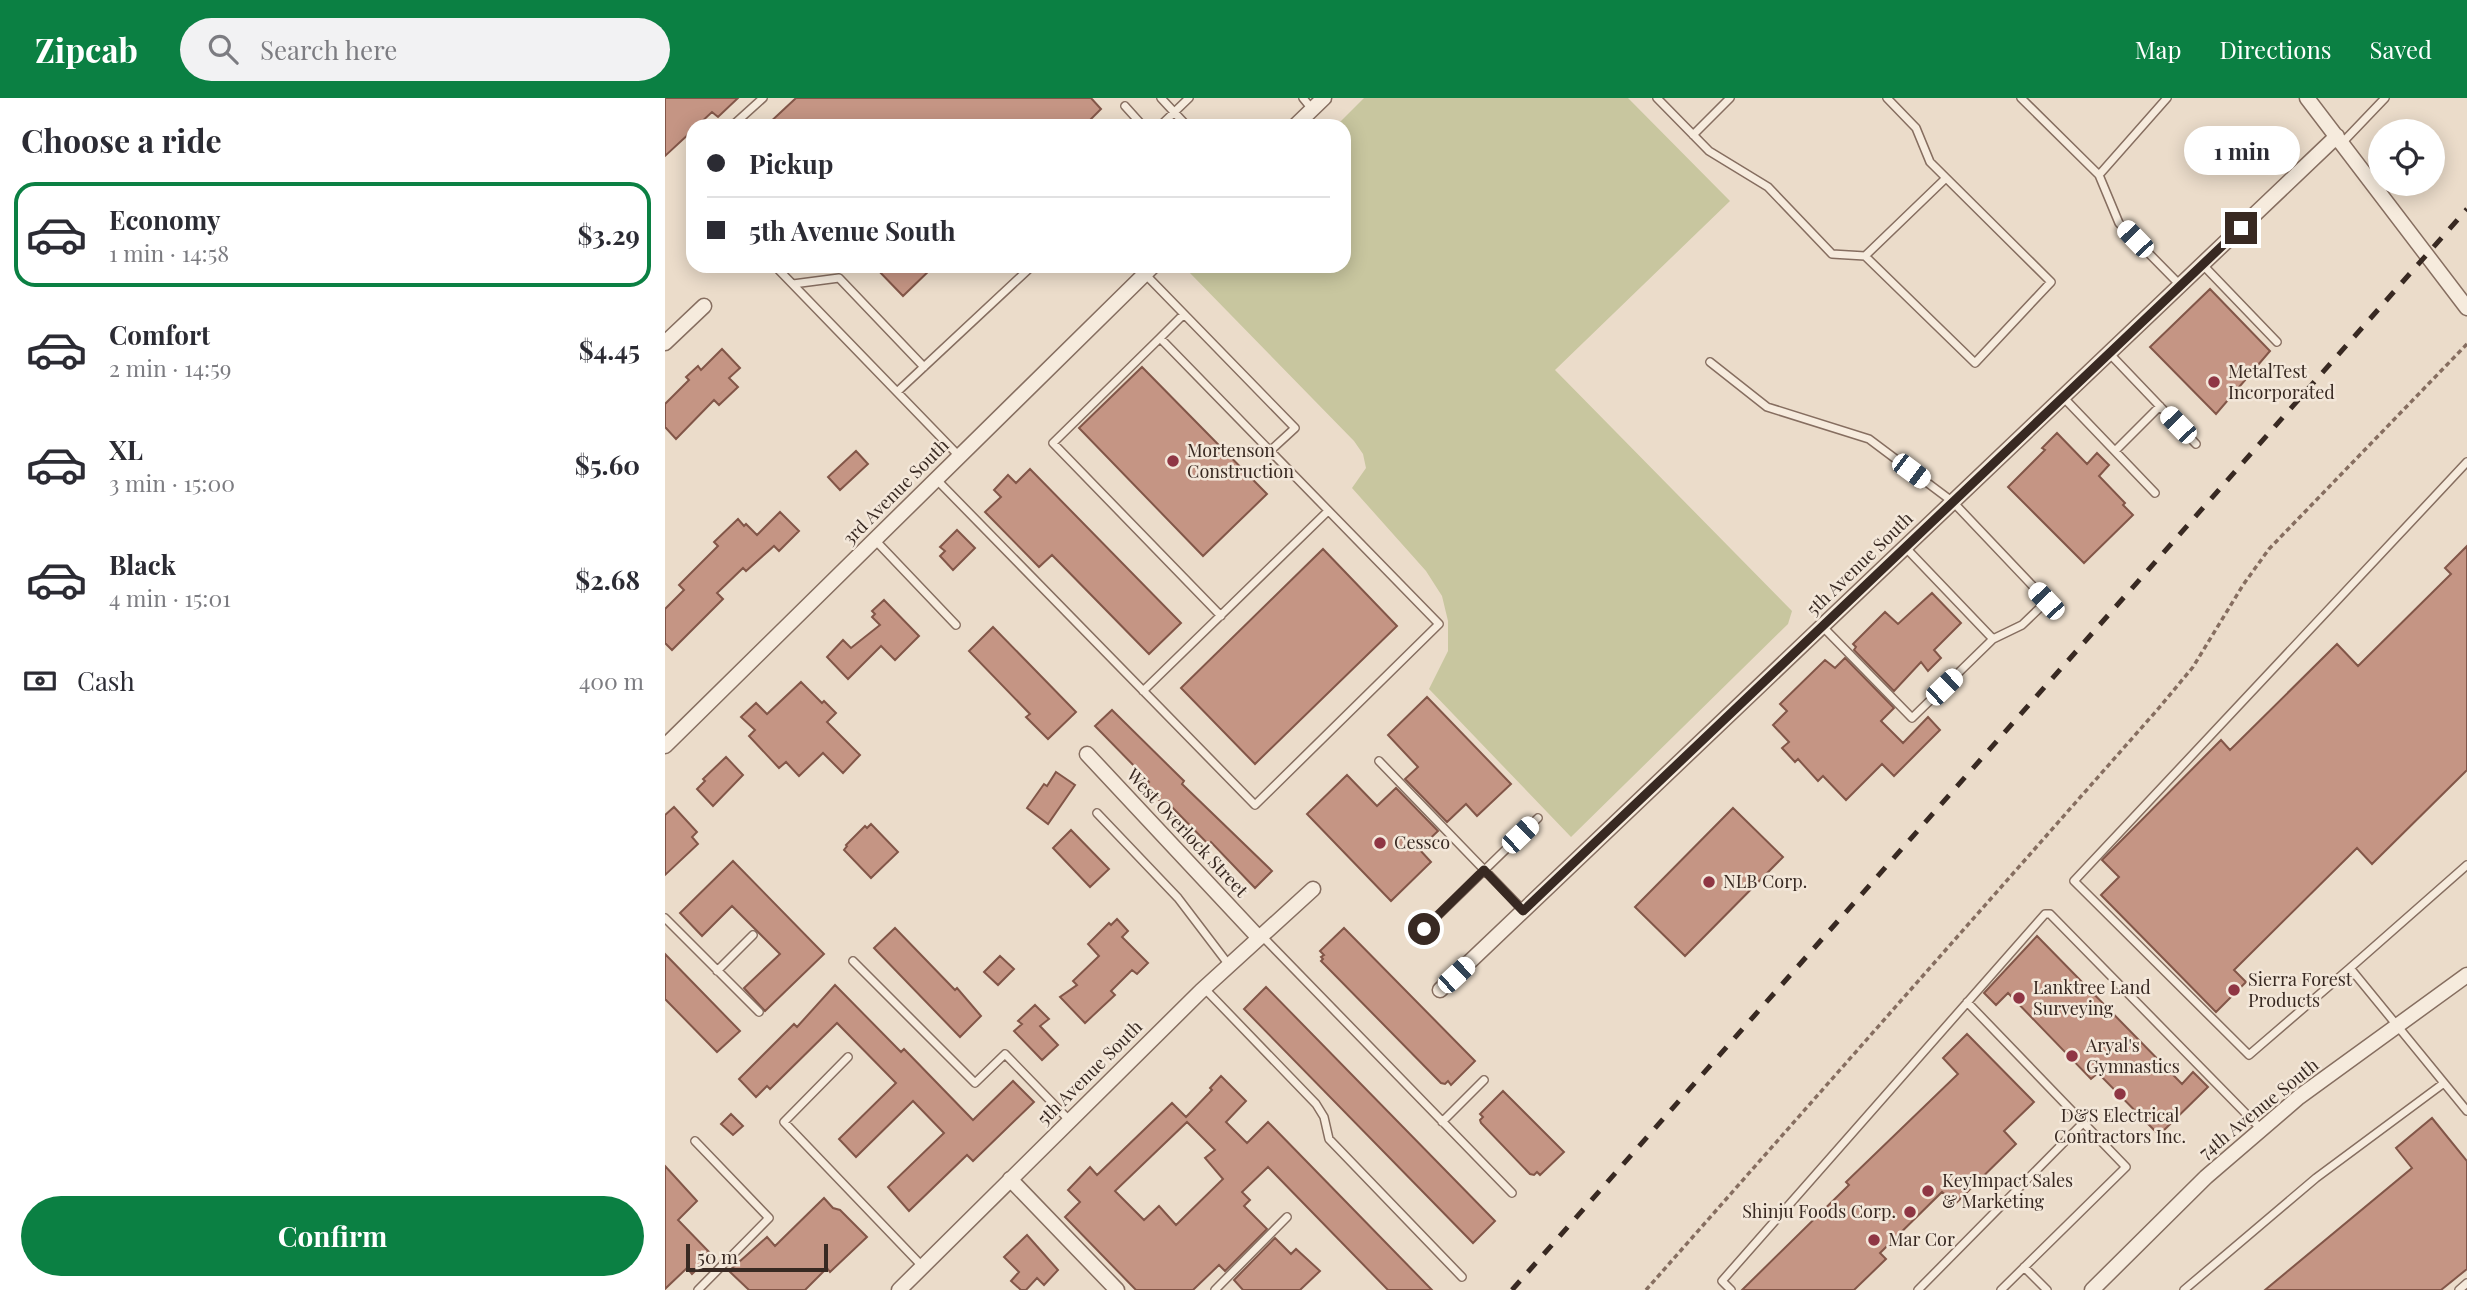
<!DOCTYPE html>
<html lang="en">
<head>
<meta charset="utf-8">
<style>
  :root { --surface:#fff; --page:#f2f2f3; --text:#2b2b33; --muted:#7c7c81; --line:#e1e1e2; --accent:#0b8043 }
  body { margin:0; font-family:"Playfair Display",serif; background:var(--page); color:var(--text); height:100vh; display:flex; flex-direction:column; font-size:26px; white-space:nowrap }
  * { box-sizing:border-box; margin:0 }
  p { font-size:23px; color:var(--muted) }
  .icon { flex:none; width:38px; height:38px; fill:none; stroke:currentColor; stroke-width:2; stroke-linecap:round; stroke-linejoin:round }
  .map { position:relative; flex:1; overflow:hidden }
  .details { display:flex; flex-direction:column; background:var(--surface); width:665px }
  .details>* { flex:none }
  .banner { position:absolute; left:21px; top:21px; width:665px; height:154px; border-radius:21px; box-shadow:0 4px 18px #0003; display:grid; align-content:center; height:154px; padding:0 21px; background:var(--surface) }
  .fabs { position:absolute; left:1703px; top:21px; display:grid; gap:14px }
  .fabs a { display:grid; place-items:center; width:77px; height:77px; border-radius:50%; background:var(--surface); box-shadow:0 4px 18px #0003; font-size:35px }
  .scale { position:absolute; left:21px; bottom:18px; width:142px; box-sizing:border-box; padding-left:7px; border:4px solid #382922; border-top:0; font-size:19px; line-height:24px; white-space:nowrap; color:#382922; -webkit-text-stroke:5px #f3e7d9; paint-order:stroke }
  .end { position:absolute; width:32px; height:32px; margin:-16px; border:9px solid #382922; background:#fff; box-shadow:0 0 0 4px #fff }
  .from { border-radius:50% }
  .bubble { position:absolute; height:49px; border-radius:24px; background:var(--surface); box-shadow:0 4px 18px #0003; font-size:23px; font-weight:700; line-height:49px; text-align:center }
  .car { position:absolute; width:21px; height:42px; margin:-21px -10px; border-radius:9px; box-shadow:0 0 5px 2px #0007; background:linear-gradient(#fff 24%,#345 0 40%,#fff 0 76%,#345 0 86%,#fff 0) }
  .banner b { display:flex; align-items:center; gap:24px; height:66px; font-size:26px }
  .banner b+b { border-top:2px solid var(--line) }
  .banner i { width:18px; height:18px; background:var(--text) }
  ul { padding:0; list-style:none }
  li { display:flex; align-items:center; gap:21px; height:105px; margin:0 14px 10px; padding:0 7px; border:4px solid transparent; border-radius:21px }
  li div { flex:1 }
  li b { display:block; font-size:26px }
  li em { font-style:normal; font-weight:700 }
  li.selected { border-color:var(--accent) }
  li>.icon { width:63px; height:63px; stroke-width:1.5 }
  h2 { padding:0 21px; font-size:32px; line-height:84px }
  .pay { display:flex; align-items:center; gap:18px; height:77px; padding:0 21px; font-size:26px }
  .pay p { margin-inline-start:auto }
  .action { display:flex; gap:14px; margin-top:auto; padding:14px 21px }
  .action a { flex:1; height:80px; border-radius:42px; background:var(--accent); color:#fff; font-size:28px; font-weight:700; line-height:80px; text-align:center }
  header { display:flex; align-items:center; gap:42px; box-sizing:border-box; height:98px; padding:0 35px; background:var(--accent); color:#fff }
  header strong { font-size:33px }
  nav { display:flex; gap:38px; margin-inline-start:auto; font-size:24px }
  .search { width:490px; height:63px; background:var(--page); display:flex; align-items:center; gap:18px; box-sizing:border-box; padding:0 24px; border-radius:38px; color:var(--muted); font-size:26px }
  main { display:flex; flex:1; min-height:0 }
  .map>svg:first-child { display:block }
  .green { fill:#c8c69f }
  .building { fill:#c59584; stroke:#825648; stroke-width:2; fill-rule:evenodd }
  .lines { fill:none; stroke-linecap:round; stroke-linejoin:round }
  .lane-casing { stroke:#866e60; stroke-width:10 }
  .street-casing { stroke:#866e60; stroke-width:17 }
  .path { stroke:#866e60; stroke-width:3.5; stroke-dasharray:5 3.5; stroke-linecap:butt }
  .lane { stroke:#f6ebdd; stroke-width:7 }
  .street { stroke:#f6ebdd; stroke-width:14 }
  .rail { stroke:#382922; stroke-width:5; stroke-dasharray:12 12; stroke-linecap:butt }
  .route { stroke:#382922; stroke-width:9 }
  .poi-dot { fill:#8f3644; stroke:#f3e7d9; stroke-width:2.5 }
  .labels { text-anchor:middle; stroke-width:5; stroke-linejoin:round; paint-order:stroke }
  .poi-label { font-size:18px; fill:#382922; stroke:#f3e7d9; text-anchor:start }
  .street-label { font-size:18px; fill:#382922; stroke:#f3e7d9 }
</style>
</head>
<body>
<header>
<strong>Zipcab</strong>
<div class="search"><svg class="icon" aria-label="search" viewBox="0 0 24 24"><circle cx="10" cy="10" r="6"/><path d="M15 15l6 6"/></svg>Search here</div>
<nav><a>Map</a><a>Directions</a><a>Saved</a></nav>
</header>
<main>
<section class="details">
<h2>Choose a ride</h2>
<ul>
<li class="selected"><svg class="icon" aria-label="car" viewBox="0 0 24 24"><path d="M5 17H2v-5l4-1 3-4h7l3 4 3 1v5h-3M9 17h6M6 11h13"/><circle cx="7" cy="17" r="2"/><circle cx="17" cy="17" r="2"/></svg><div><b>Economy</b><p>1 min · 14:58</p></div><em>$3.29</em></li>
<li><svg class="icon" aria-label="car" viewBox="0 0 24 24"><path d="M5 17H2v-5l4-1 3-4h7l3 4 3 1v5h-3M9 17h6M6 11h13"/><circle cx="7" cy="17" r="2"/><circle cx="17" cy="17" r="2"/></svg><div><b>Comfort</b><p>2 min · 14:59</p></div><em>$4.45</em></li>
<li><svg class="icon" aria-label="car" viewBox="0 0 24 24"><path d="M5 17H2v-5l4-1 3-4h7l3 4 3 1v5h-3M9 17h6M6 11h13"/><circle cx="7" cy="17" r="2"/><circle cx="17" cy="17" r="2"/></svg><div><b>XL</b><p>3 min · 15:00</p></div><em>$5.60</em></li>
<li><svg class="icon" aria-label="car" viewBox="0 0 24 24"><path d="M5 17H2v-5l4-1 3-4h7l3 4 3 1v5h-3M9 17h6M6 11h13"/><circle cx="7" cy="17" r="2"/><circle cx="17" cy="17" r="2"/></svg><div><b>Black</b><p>4 min · 15:01</p></div><em>$2.68</em></li>
</ul>
<div class="pay"><svg class="icon" aria-label="cash" viewBox="0 0 24 24"><path d="M3 7h18v10H3z"/><circle cx="12" cy="12" r="2"/></svg>Cash<p>400 m</p></div>
<div class="action"><a>Confirm</a></div>
</section>
<div class="map">
<svg width="1802" height="1192" viewBox="0 0 1802 1192">
  <rect width="100%" height="100%" fill="#ebdcca"/>
  <path class="green" d="M699,0H963L1065,103L890,272L1127,513L1123,526L906,739L764,591L783,553V523L777,498L761,473L687,390L701,370L698,356L689,343L523,173L528,168H679V28H671Z"/>
  <path class="building" d="M0,0H73L53,19L47,14L32,28H28V32L0,58Z
    M131,0H426L436,11L426,21L432,28H101Z
    M209,168H269L238,198Z
    M1545,191L1605,253L1551,316L1485,249Z
    M57,251L75,270L64,280L73,289L54,307L49,302L11,341L0,329V306L24,282L21,279L33,268L36,272Z
    M477,269L602,396L538,458L414,330Z
    M1392,335L1422,366L1432,355L1444,367L1434,378L1460,405L1458,407L1468,417L1419,465L1343,389L1380,352L1377,350Z
    M191,353L203,366L175,392L163,379Z
    M365,371L516,525L484,556L387,457L374,469L320,414L336,399L329,392L343,377L351,385Z
    M115,414L134,433L114,453L109,448L81,473L78,470L52,495L58,501L7,552L0,545V511L19,492L14,487L53,448L49,444L73,421L79,428L81,426L92,437Z
    M292,432L310,450L288,472L275,458L280,453L275,449Z
    M1802,448V672L1707,766L1692,750L1569,872L1581,884L1551,914L1436,797L1454,779L1437,762L1556,642L1565,652L1672,546L1693,568L1786,476L1780,470Z
    M658,451L732,528L590,666L516,590Z
    M1267,495L1296,525L1269,552L1276,560L1263,573L1256,564L1229,593L1189,552L1191,549L1188,546L1220,514L1233,526Z
    M219,502L254,538L230,562L216,548L183,581L162,559L178,542L186,550L215,527L207,519L210,516L207,513Z
    M328,529L411,614L383,641L361,619L365,616L304,553Z
    M1180,560L1229,610L1216,623L1238,645L1263,619L1275,632L1229,678L1217,666L1181,702L1158,678L1153,683L1133,661L1130,664L1117,650L1124,644L1108,627L1122,613L1115,606L1160,562L1170,570Z
    M136,584L157,605L159,603L171,615L162,624L195,657L178,675L158,655L134,678L121,664L114,670L84,638L90,632L76,619L91,605L102,616Z
    M762,599L846,686L812,718L801,706L782,724L740,681L753,669L723,637Z
    M447,612L519,683L517,686L607,773L590,790L546,744L544,747L500,702L497,705L480,688L484,684L477,676L430,628Z
    M61,659L78,677L48,708L32,691L40,683L38,681Z
    M391,674L410,687L383,726L362,710L379,686L382,688Z
    M682,677L712,708L731,690L773,733L754,751L766,764L726,803L642,716Z
    M9,709L32,734L27,739L33,746L0,777V717Z
    M1068,710L1118,759L1020,858L970,809Z
    M206,726L233,754L206,780L179,752L182,748L181,747L200,728L202,730Z
    M406,732L444,771L425,789L388,750Z
    M68,763L159,856L100,913L79,890L115,856L67,808L37,838L15,815Z
    M452,821L463,833L457,839L483,865L472,876L467,872L446,893L450,897L420,925L395,899L412,887L408,883L434,858L423,846L444,825L446,827Z
    M230,830L290,892L292,890L316,918L295,939L209,850Z
    M679,830L810,963L786,987L783,983L780,986L776,985L656,863L658,861L656,859L659,857L655,853Z
    M1372,838L1517,986L1528,974L1543,989L1494,1037L1433,975L1426,981L1343,895L1331,907L1319,895Z
    M0,856L75,933L52,954L0,901Z
    M335,858L349,871L333,887L319,874Z
    M170,887L236,954L239,951L308,1022L348,983L369,1004L308,1063L302,1057L244,1113L223,1089L279,1035L248,1003L191,1059L174,1041L231,985L172,925L105,991L102,988L91,999L74,981L129,926L132,929Z
    M601,889L830,1123L808,1145L579,911Z
    M370,907L384,921L375,928L393,947L377,962L349,933L357,926L353,923Z
    M1302,936L1369,1004L1339,1033L1351,1046L1290,1106L1277,1094L1215,1155L1221,1161L1189,1192H1077L1184,1087L1181,1084L1293,976L1278,960Z
    M556,978L581,1003L561,1024L582,1045L603,1024L767,1192H723L603,1069L577,1094L585,1102L579,1108L602,1131L560,1173L554,1167L528,1192H471L400,1119L415,1104L403,1092L425,1069L432,1077L507,1005L521,1019L547,992L545,990ZM522,1024L550,1052L540,1060L558,1081L511,1127L494,1108L479,1122L450,1093Z
    M838,993L899,1054L875,1077L872,1074L869,1077L865,1076L816,1025L815,1022L818,1019L815,1016Z
    M66,1016L78,1028L68,1037L56,1026Z
    M1767,1020L1802,1063V1171L1776,1192H1600L1747,1070L1731,1050Z
    M0,1068L32,1103L13,1122L47,1157L27,1176L22,1170L0,1191Z
    M159,1100L168,1110L175,1112L202,1139L165,1174L162,1170L140,1192H84L64,1173L102,1139L110,1148Z
    M362,1137L393,1172L379,1187L372,1180L361,1192H356L346,1183L354,1174L339,1159Z
    M610,1140L626,1156L631,1151L655,1173L635,1192H578L569,1182Z"/>
  <g class="lines">
    <defs>
      <path id="lane" d="M496,0L522,28
        M638,0L647,11
        M992,0L1044,53L1103,89L1167,156L1200,158L1310,265L1386,184L1265,64L1251,30L1222,0
        M1356,0L1434,77L1454,125L1515,187
        M460,8L478,28
        M67,28L98,0
        M495,28L524,0
        M1028,37L1065,0
        M1677,45L1720,0
        M1434,77L1502,0
        M1200,158L1281,80
        M1537,166L1612,244
        M110,168L294,358
        M480,176L630,330L605,353
        M128,186L174,180L259,269
        M495,240L519,216
        M1444,255L1531,346
        M1045,264L1102,309L1204,341L1288,404L1382,503L1357,527L1328,541L1240,449
        M232,294L367,168
        M1398,299L1490,395
        M1450,353L1495,308
        M271,381L590,707L774,526L495,240L388,345L556,518
        M210,442L291,527
        M1157,528L1247,620L1328,541
        M478,593L663,413
        M714,663L858,812
        M432,715L513,800L564,867
        M1802,767L1685,870L1802,1013
        M0,820L94,914
        M759,831L873,720
        M597,838L847,1095
        M188,863L310,985L340,956L405,1023
        M1685,870L1584,957L1409,783L1802,364
        M52,873L88,837
        M539,890L651,1006L659,1019L664,1041L797,1179
        M1302,904L1461,1069L1336,1192
        M183,959L119,1024L257,1168
        M777,1024L819,982
        M30,1043L104,1120L33,1192
        M1359,1169L1382,1192
        M550,1192L622,1119
        M1066,1192L1057,1183L1380,816H1385L1596,1031
        M1253,1192L1418,1025
        M1519,1192L1651,1080L1779,985
        M1794,1192L1802,1185"/>
      <path id="street" d="M1642,0L1802,210
        M630,28L659,0
        M0,245L39,208
        M0,648L488,168
        M422,656L594,840
        M775,892L1672,38
        M345,1081L452,1192
        M234,1192L536,893L648,791
        M1427,1192L1541,1079L1634,999L1802,877"/>
    </defs>
    <use href="#lane" class="lane-casing"/>
    <use href="#street" class="street-casing"/>
    <path class="path" d="M981,1192L1493,611L1528,569L1578,487L1604,451L1802,246"/>
    <use href="#lane" class="lane"/>
    <use href="#street" class="street"/>
    <path class="rail" d="M847,1192L1802,111"/>
  </g>
  <g class="lines">
    <path class="route" d="M759,831L819,772L858,813L1576,130"/>
  </g>
  <g class="poi-dot">
    <circle cx="1549" cy="284" r="7"/>
    <circle cx="508" cy="363" r="7"/>
    <circle cx="715" cy="745" r="7"/>
    <circle cx="1044" cy="784" r="7"/>
    <circle cx="1569" cy="892" r="7"/>
    <circle cx="1354" cy="900" r="7"/>
    <circle cx="1407" cy="958" r="7"/>
    <circle cx="1455" cy="996" r="7"/>
    <circle cx="1263" cy="1093" r="7"/>
    <circle cx="1245" cy="1114" r="7"/>
    <circle cx="1209" cy="1142" r="7"/>
  </g>
  <g class="labels">
    <g class="poi-label">
      <text x="1563" y="280">MetalTest<tspan x="1563" dy="21">Incorporated</tspan></text>
      <text x="522" y="359">Mortenson<tspan x="522" dy="21">Construction</tspan></text>
      <text x="729" y="751">Cessco</text>
      <text x="1058" y="790">NLB Corp.</text>
      <text x="1583" y="888">Sierra Forest<tspan x="1583" dy="21">Products</tspan></text>
      <text x="1368" y="896">Lanktree Land<tspan x="1368" dy="21">Surveying</tspan></text>
      <text x="1421" y="954">Aryal's<tspan x="1421" dy="21">Gymnastics</tspan></text>
      <text x="1455" y="1024" text-anchor="middle">D&amp;S Electrical<tspan x="1455" dy="21">Contractors Inc.</tspan></text>
      <text x="1277" y="1089">KeyImpact Sales<tspan x="1277" dy="21">&amp; Marketing</tspan></text>
      <text x="1231" y="1120" text-anchor="end">Shinju Foods Corp.</text>
      <text x="1223" y="1148">Mar Cor</text>
    </g>
    <g class="street-label">
      <text transform="translate(231 394) rotate(-45)" y="6">3rd Avenue South</text>
      <text transform="translate(1195 466) rotate(-44)" y="6">5th Avenue South</text>
      <text transform="translate(522 735) rotate(47)" y="6">West Overlock Street</text>
      <text transform="translate(425 975) rotate(-45)" y="6">5th Avenue South</text>
      <text transform="translate(1594 1011) rotate(-39)" y="6">74th Avenue South</text>
    </g>
  </g>
</svg>
<div class="fabs">
<a><svg class="icon" aria-label="locate" viewBox="0 0 24 24"><circle cx="12" cy="12" r="6"/><path d="M12 2v4M12 18v4M2 12h4M18 12h4"/></svg></a>
</div>
<div class="scale">50 m</div>
<i class="end from" style="left:759px;top:831px"></i>
<i class="end" style="left:1576px;top:130px"></i>
<div class="bubble" style="left:1519px;top:28px;width:116px">1 min</div>
<i class="car" style="left:1470px;top:141px;rotate:316deg"></i>
<i class="car" style="left:1513px;top:327px;rotate:316deg"></i>
<i class="car" style="left:1246px;top:373px;rotate:127deg"></i>
<i class="car" style="left:1381px;top:503px;rotate:317deg"></i>
<i class="car" style="left:1279px;top:589px;rotate:46deg"></i>
<i class="car" style="left:855px;top:737px;rotate:46deg"></i>
<i class="car" style="left:791px;top:877px;rotate:47deg"></i>
<div class="banner">
<b><i class="from"></i>Pickup</b>
<b><i></i>5th Avenue South</b>
</div>
</div>
</main>
</body>
</html>
